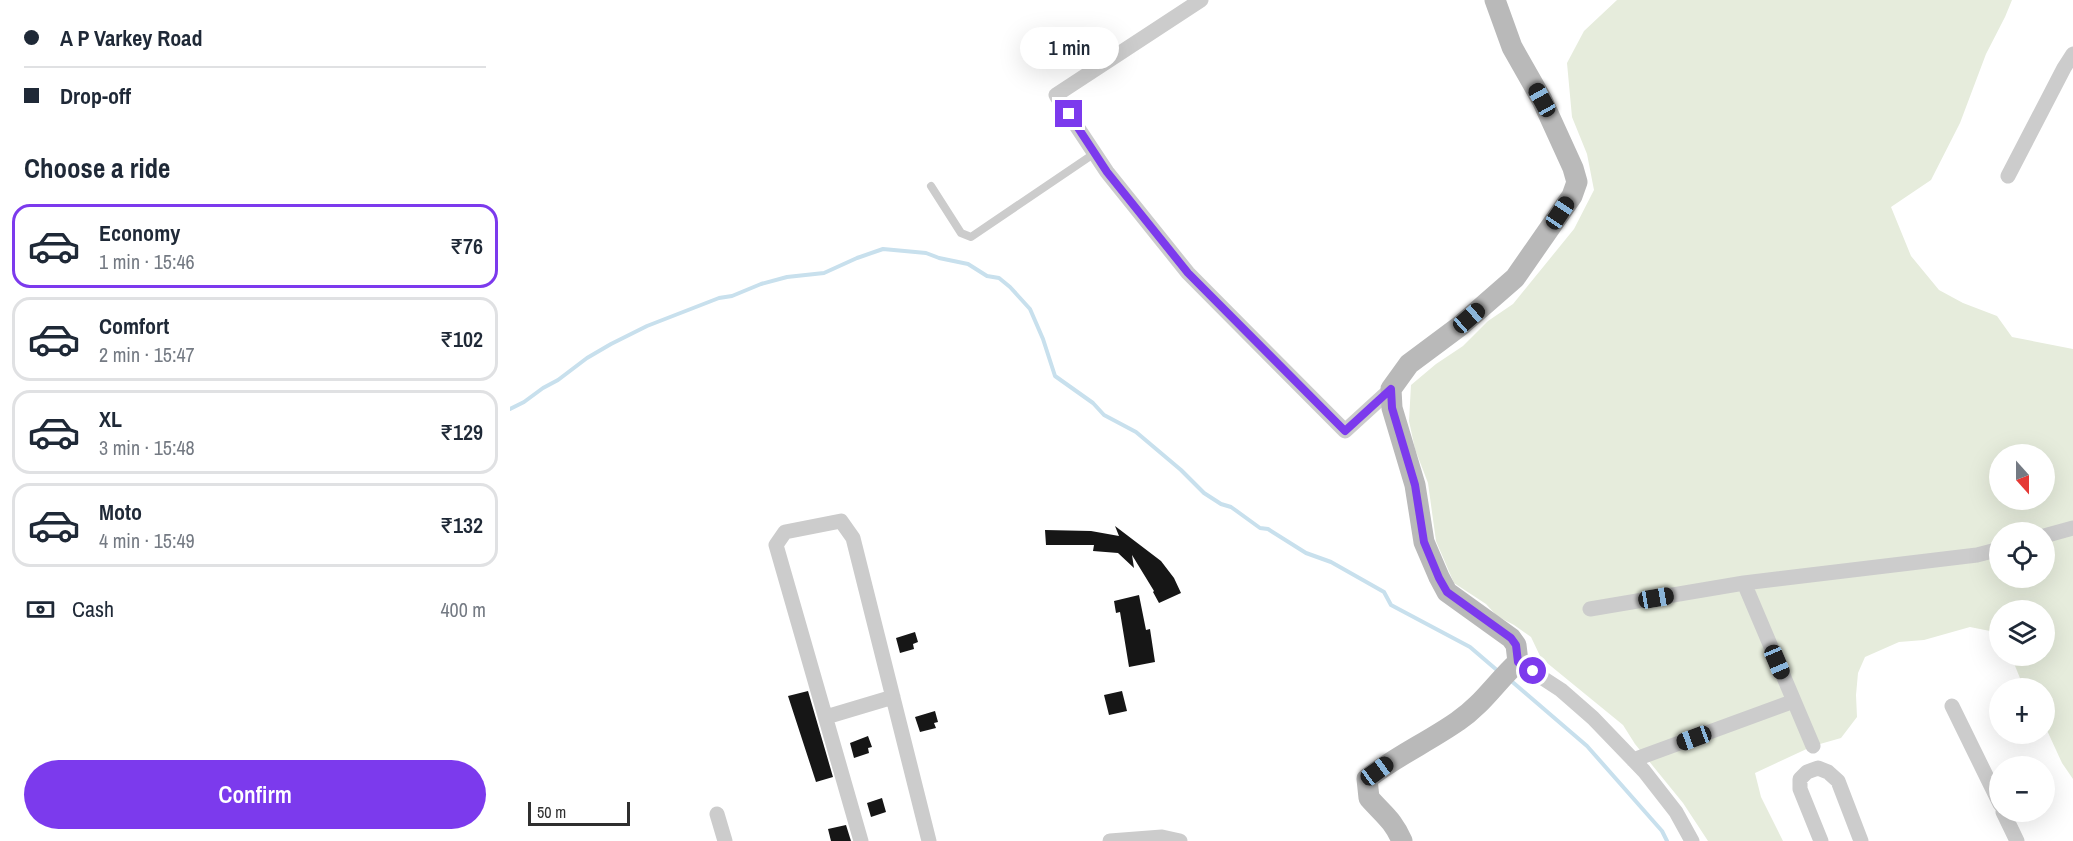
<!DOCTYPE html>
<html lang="en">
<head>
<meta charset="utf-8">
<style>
  :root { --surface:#fff; --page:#f6f6f7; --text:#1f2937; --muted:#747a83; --line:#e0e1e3; --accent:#7c3aed }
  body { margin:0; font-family:"Archivo Narrow",sans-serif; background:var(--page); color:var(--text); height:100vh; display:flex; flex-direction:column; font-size:22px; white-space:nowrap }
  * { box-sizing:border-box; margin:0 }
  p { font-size:20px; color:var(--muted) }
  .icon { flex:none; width:33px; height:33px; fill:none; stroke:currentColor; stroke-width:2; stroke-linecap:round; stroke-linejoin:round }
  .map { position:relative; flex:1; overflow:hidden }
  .drawer { display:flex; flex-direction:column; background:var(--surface); width:510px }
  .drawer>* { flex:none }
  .banner { display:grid; align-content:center; height:132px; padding:0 24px; background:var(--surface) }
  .needle { width:39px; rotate:159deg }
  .tools { position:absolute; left:1479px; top:444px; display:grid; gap:12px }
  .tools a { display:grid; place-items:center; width:66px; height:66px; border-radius:50%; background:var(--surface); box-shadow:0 6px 24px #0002; font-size:30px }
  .scale { position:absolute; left:18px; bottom:15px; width:102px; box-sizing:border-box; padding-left:6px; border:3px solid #2f2f2f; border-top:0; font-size:16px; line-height:21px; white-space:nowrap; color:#2f2f2f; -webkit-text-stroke:4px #fff; paint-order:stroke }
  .end { position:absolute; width:27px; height:27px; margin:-14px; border:8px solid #7c3aed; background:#fff; box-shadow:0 0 0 3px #fff }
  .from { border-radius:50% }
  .bubble { position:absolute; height:42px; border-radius:21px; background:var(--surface); box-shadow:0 6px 24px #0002; font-size:20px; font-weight:600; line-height:42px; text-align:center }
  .car { position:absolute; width:18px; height:36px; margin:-18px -9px; border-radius:8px; box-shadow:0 0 4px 2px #0007; background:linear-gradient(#222 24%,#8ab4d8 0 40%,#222 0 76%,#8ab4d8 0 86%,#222 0) }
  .banner b { display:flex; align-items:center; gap:21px; height:57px; font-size:22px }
  .banner b+b { border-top:2px solid var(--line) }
  .banner i { width:15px; height:15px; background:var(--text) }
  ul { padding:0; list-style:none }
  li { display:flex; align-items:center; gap:18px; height:84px; margin:0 12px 9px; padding:0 12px; border:3px solid var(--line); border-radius:18px }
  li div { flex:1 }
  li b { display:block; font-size:22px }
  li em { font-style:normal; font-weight:600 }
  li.current { border-color:var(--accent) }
  li>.icon { width:54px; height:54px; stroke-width:1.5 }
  h2 { padding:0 24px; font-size:27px; line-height:72px }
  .pay { display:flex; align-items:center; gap:15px; height:66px; padding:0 24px; font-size:22px }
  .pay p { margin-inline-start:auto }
  .cta { display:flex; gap:12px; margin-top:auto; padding:12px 24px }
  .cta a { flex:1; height:69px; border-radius:36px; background:var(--accent); color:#fff; font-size:24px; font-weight:600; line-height:69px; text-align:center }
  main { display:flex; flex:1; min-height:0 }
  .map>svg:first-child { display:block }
  .green { fill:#e6ecdc; fill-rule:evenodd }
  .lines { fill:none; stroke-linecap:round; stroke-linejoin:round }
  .stream { stroke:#c8e0ed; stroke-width:4 }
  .building { fill:#161616 }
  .lane { stroke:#ccc; stroke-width:8 }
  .street { stroke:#ccc; stroke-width:15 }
  .secondary { stroke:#b9b9b9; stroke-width:21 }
  .route { stroke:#7c3aed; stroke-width:8 }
</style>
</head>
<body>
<main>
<section class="drawer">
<div class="banner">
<b><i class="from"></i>A P Varkey Road</b>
<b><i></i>Drop-off</b>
</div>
<h2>Choose a ride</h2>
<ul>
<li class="current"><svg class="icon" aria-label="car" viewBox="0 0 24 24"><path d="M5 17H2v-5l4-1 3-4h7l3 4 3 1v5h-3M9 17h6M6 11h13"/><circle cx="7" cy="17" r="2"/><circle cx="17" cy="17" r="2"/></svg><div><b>Economy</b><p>1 min · 15:46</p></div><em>₹76</em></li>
<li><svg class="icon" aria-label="car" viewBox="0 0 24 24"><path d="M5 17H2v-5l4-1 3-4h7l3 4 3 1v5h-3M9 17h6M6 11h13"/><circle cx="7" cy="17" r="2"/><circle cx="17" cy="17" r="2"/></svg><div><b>Comfort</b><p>2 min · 15:47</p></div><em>₹102</em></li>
<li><svg class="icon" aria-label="car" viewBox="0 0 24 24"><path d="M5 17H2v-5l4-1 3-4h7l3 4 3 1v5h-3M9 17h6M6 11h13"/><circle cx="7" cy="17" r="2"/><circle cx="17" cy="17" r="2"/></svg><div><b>XL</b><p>3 min · 15:48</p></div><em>₹129</em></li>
<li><svg class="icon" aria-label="car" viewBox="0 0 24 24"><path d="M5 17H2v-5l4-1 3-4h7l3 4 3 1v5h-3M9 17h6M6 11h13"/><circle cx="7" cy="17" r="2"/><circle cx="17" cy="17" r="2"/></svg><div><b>Moto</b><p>4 min · 15:49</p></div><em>₹132</em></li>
</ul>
<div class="pay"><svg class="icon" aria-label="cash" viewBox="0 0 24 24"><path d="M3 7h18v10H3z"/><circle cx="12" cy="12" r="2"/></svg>Cash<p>400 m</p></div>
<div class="cta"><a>Confirm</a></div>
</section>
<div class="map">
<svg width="1563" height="841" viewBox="0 0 1563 841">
  <rect width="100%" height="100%" fill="#fff"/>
  <path class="green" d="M1107,0H1502L1495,17L1476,54L1450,123L1421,180L1381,207L1401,256L1429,290L1453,303L1487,316L1502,337L1563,349V779L1552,763L1535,726L1534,688H1514L1501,656H1534V610H1490L1489,641L1480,631L1460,627L1414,640L1389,642L1355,657L1348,673L1346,695L1347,717L1331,738L1303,746L1245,773L1251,797L1273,841H1198L1173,803L1125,744L1113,725L1031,658L1021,637L1004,625L987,616L976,604L944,583L926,541L918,483L905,449L899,421L901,385L926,364L953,346L978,321L1003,304L1064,229L1084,190L1077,154L1062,117L1057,63L1074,31ZM1490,454H1534V500H1490ZM1490,532H1534V578H1490Z"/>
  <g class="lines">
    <path class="stream" d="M0,409L14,402L33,388L48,380L77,358L101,344L137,326L209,298L222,296L251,284L277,277L314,273L347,258L373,249L416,253L429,258L458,264L477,276L489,278L500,287L520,309L533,339L545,376L583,403L594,415L626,432L671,470L694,493L711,504L721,507L750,528L758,529L796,553L821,562L874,592L881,605L960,647L988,671
      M999,679L1077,746L1152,831L1157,841"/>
  </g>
  <path class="building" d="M605,526L651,561L664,578L671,593L649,603L643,592L644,591L622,555L624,568L608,553L583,551L584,545H536L535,530L581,531L609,536Z
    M629,595L636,630L640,629L645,662L619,667L610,612L606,613L604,601Z
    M405,632L408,642L403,644L404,649L390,653L386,638Z
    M298,691L323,777L306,782L278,696Z
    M612,691L617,711L599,715L594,695Z
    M425,711L428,722L424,723L426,728L410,732L405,717Z
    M358,736L362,747L358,748L359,753L344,758L340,743Z
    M372,798L376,812L361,817L357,803Z
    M336,825L341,841H321L318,829Z"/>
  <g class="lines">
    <path class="lane" d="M421,186L451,233L461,237L585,153"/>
    <path class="street" d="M691,0L546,95L597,172L678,273L835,431L881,389
      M1498,176L1554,68L1563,54
      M1534,536L1563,528
      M1234,583L1303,746
      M1080,609L1234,583L1467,555L1490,549
      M1008,662L1051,690L1083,718L1134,771L1166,812L1182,841
      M1442,706L1490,804
      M316,717L383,697
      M1123,760L1284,701
      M1493,812L1507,841
      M207,814L215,841
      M351,841L266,545L275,532L331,521L343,538L419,841
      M600,841L652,837L670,841
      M1311,841L1290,789V779L1297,772L1308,768L1318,772L1328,781L1351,841"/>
    <path class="secondary" d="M892,841C883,820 874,815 859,798L857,779C886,756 918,742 948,721C972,705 987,681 1008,662L1006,645L1001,638L937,592L929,577L914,542L905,485L882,408L881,389L899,364L950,326L1005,278L1062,196L1067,182L1063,168L1032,100L1002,47L985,0"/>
  </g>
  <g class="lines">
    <path class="route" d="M559,114L597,172L678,273L835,431L881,389L882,408L905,485L914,542L929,578L937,592L1001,638L1006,645L1008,662L1023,671"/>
  </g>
</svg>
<div class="tools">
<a><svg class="needle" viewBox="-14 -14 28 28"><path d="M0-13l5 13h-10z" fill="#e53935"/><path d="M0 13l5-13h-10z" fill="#747a83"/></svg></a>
<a><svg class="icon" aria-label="locate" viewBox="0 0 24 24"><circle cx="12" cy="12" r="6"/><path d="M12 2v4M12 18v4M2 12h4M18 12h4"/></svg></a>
<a><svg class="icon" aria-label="layers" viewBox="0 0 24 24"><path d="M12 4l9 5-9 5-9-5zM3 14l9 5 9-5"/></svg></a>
<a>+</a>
<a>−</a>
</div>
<div class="scale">50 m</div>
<i class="end from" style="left:1023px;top:671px"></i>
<i class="end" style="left:559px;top:114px"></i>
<div class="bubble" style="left:510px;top:27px;width:99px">1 min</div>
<i class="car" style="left:1032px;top:100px;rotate:331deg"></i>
<i class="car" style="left:1050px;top:213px;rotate:34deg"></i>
<i class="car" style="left:959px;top:318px;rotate:49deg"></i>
<i class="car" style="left:1146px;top:598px;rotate:80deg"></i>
<i class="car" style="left:1267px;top:662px;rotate:157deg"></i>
<i class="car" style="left:1184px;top:738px;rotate:250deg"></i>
<i class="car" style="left:867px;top:771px;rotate:54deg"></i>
</div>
</main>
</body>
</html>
